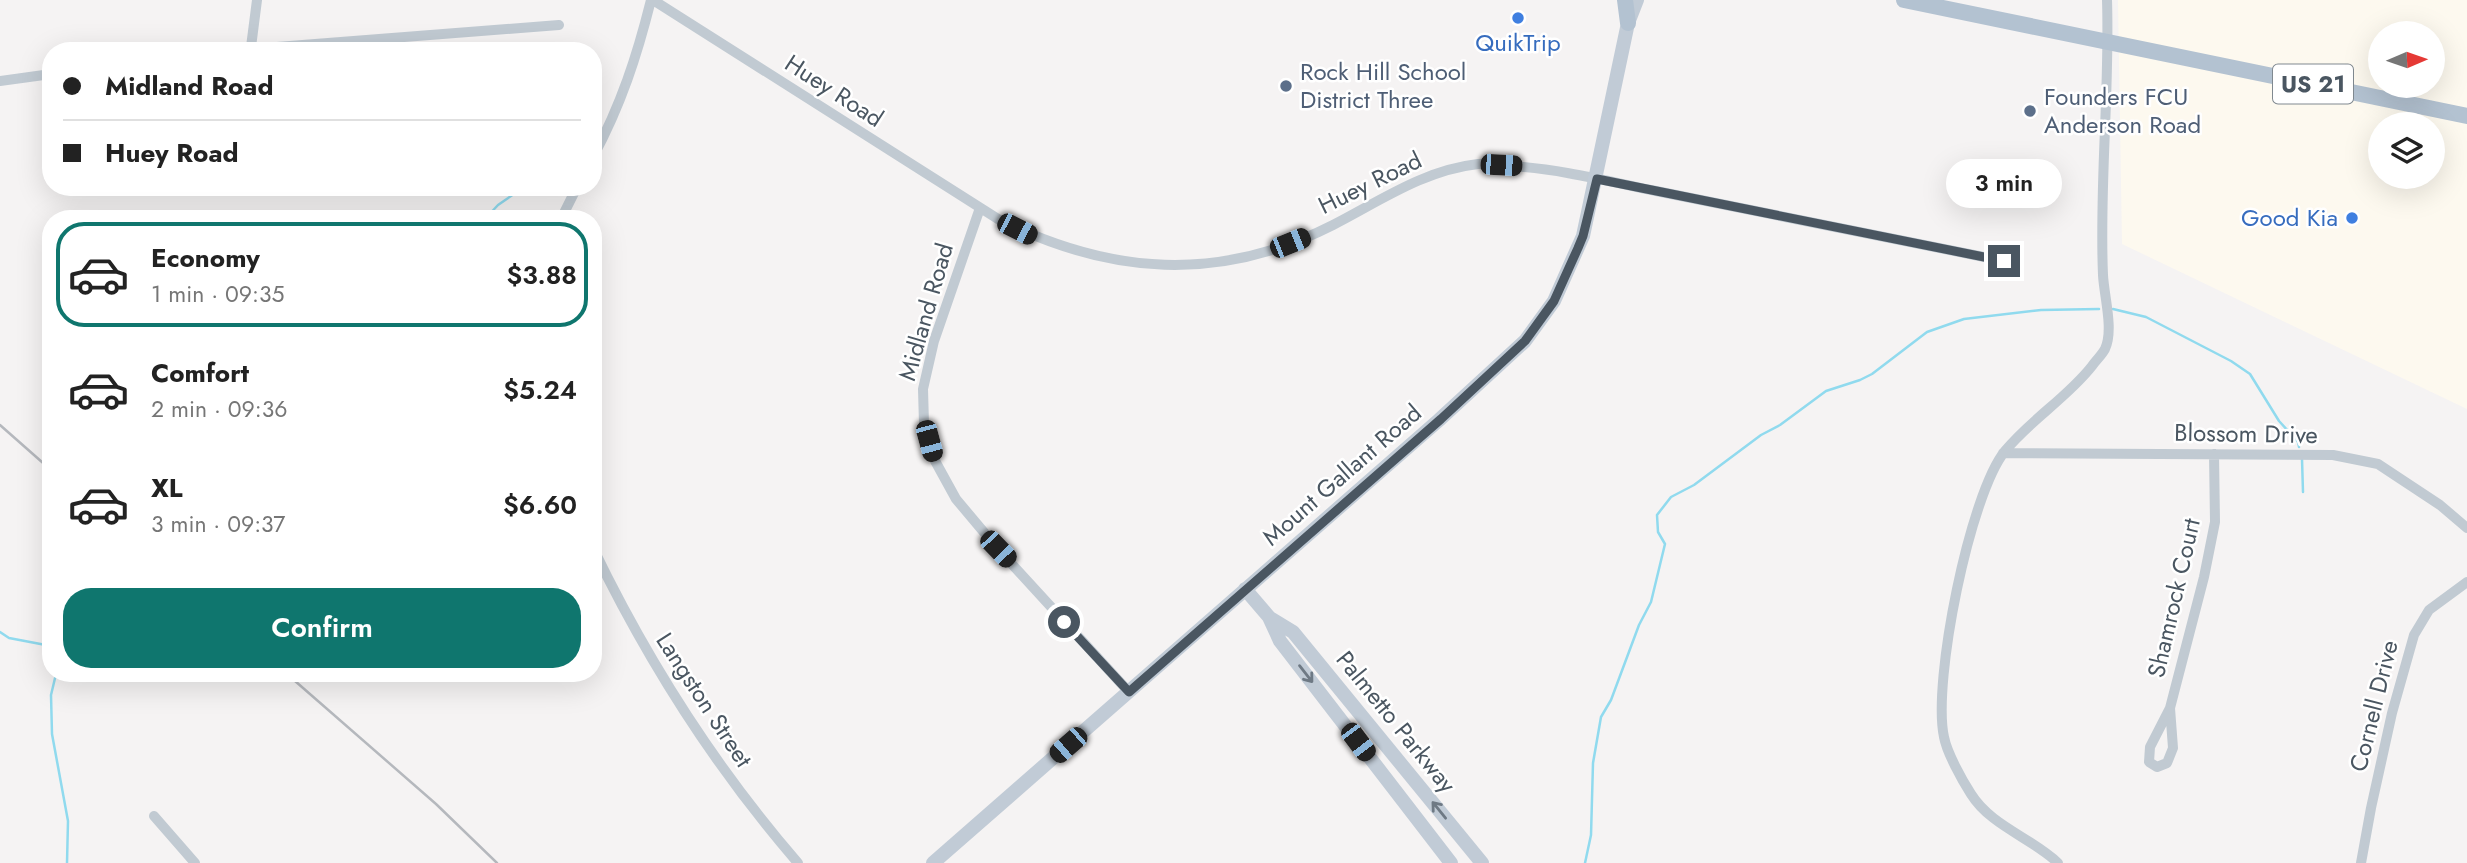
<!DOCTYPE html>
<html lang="en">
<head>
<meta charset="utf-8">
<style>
  :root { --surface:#fff; --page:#f2f2f2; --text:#222; --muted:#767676; --line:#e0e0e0; --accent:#0f766e }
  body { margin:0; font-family:Jost,sans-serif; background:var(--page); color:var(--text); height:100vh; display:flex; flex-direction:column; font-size:26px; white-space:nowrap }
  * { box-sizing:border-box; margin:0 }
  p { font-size:23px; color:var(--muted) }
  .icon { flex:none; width:38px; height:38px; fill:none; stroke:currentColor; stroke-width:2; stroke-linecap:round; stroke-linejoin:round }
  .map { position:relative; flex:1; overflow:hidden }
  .panel { position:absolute; left:42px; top:210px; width:560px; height:472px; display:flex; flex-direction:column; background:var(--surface); border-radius:28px; box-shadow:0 7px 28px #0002 }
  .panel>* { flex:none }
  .hud { position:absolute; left:42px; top:42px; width:560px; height:154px; border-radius:28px; box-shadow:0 7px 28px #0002; display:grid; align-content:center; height:154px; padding:0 21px; background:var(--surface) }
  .needle { width:46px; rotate:88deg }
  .fabs { position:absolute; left:2368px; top:21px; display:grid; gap:14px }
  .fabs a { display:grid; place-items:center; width:77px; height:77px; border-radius:50%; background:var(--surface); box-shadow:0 7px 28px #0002; font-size:35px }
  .end { position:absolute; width:32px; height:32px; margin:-16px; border:9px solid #4a5661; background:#fff; box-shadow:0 0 0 4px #fff }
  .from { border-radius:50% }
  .bubble { position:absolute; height:49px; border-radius:24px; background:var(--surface); box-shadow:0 7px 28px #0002; font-size:23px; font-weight:600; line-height:49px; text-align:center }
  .car { position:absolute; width:21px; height:42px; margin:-21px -10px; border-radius:9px; box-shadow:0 0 5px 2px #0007; background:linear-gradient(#222 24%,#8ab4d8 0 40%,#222 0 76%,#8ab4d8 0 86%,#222 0) }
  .hud b { display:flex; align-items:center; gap:24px; height:66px; font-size:26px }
  .hud b+b { border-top:2px solid var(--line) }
  .hud i { width:18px; height:18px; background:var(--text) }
  ul { padding:12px 0 0; list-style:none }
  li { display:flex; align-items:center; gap:21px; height:105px; margin:0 14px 10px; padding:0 7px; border:4px solid transparent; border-radius:28px }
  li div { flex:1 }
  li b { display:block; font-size:26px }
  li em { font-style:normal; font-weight:600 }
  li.active { border-color:var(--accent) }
  li>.icon { width:63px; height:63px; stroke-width:1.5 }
  .primary-button { display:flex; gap:14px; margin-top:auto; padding:14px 21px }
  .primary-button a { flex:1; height:80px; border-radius:28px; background:var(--accent); color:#fff; font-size:28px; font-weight:600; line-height:80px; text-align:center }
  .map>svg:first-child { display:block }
  .commercial { fill:#fdf9ef; fill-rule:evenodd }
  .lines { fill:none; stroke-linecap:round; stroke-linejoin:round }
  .stream { stroke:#90daee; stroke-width:2.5 }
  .street { stroke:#c1cad2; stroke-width:10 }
  .secondary { stroke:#c1cbd6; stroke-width:14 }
  .primary { stroke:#b3c2d1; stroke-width:16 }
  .rail { stroke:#b5b8bd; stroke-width:2.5 }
  .oneway { stroke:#6e7984 }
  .route { stroke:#4a5661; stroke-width:9 }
  .shop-dot { fill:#3f7fe0; stroke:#fff; stroke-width:2.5 }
  .service-dot { fill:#5c6f8a; stroke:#fff; stroke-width:2.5 }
  .labels { text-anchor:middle; stroke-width:5; stroke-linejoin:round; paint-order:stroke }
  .shield { fill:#fff; stroke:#808990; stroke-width:2 }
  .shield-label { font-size:23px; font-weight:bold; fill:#4a5661 }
  .shop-label { font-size:24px; fill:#366cbe; stroke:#fff }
  .service-label { font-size:24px; fill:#4e5e75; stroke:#fff; text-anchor:start }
  .street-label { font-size:24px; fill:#4a5661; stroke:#fff }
</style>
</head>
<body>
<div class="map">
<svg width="2467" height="863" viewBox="0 0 2467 863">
  <rect width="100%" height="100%" fill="#f5f3f3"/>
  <path class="commercial" d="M2118,0H2467V409L2122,244ZM2380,33H2432V86H2380ZM2380,124H2432V177H2380Z"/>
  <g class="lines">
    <path class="stream" d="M593,138L596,136
      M485,219L498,205L524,187
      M2113,309L2146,317L2231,361L2250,374L2279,421L2298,442L2299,447
      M2302,459L2303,492
      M0,632L9,638L51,646
      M56,674L51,695L52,734L68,821L67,863
      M1585,863L1591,835L1593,763L1601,717L1611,700L1639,625L1651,602L1665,544L1658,532L1657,515L1671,497L1694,485L1761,435L1780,425L1826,391L1860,380L1872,374L1927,332L1964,319L2041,310L2099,309"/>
    <path class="street" d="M653,0L998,219C1110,275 1219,283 1333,225C1380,201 1424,170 1478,164C1489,163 1500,165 1510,166C1560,169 1607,181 1656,191C1772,214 1888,237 2004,261
      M251,47L257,0
      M225,51L559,25
      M0,81L51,74
      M593,157C621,105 637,56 651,0
      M980,208L934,341L923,389L924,424L934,459L956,499L998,549L1129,692
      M561,219L577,187
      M2003,453L2333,455L2378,464L2440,505L2467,528
      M593,548C649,664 714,766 798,863
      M2170,708L2173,748L2167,763L2157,767L2149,762L2150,747L2170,708L2204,577L2215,522L2214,454
      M154,816L195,863
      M2058,863C2032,838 1991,826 1971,794C1962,780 1947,753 1944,737C1932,682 1970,494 2005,451C2031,419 2067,398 2092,366C2096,360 2102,355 2105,349C2114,330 2104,296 2103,275C2099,184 2110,92 2107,0
      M2361,863L2371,808L2392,713L2414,635L2429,610L2467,582"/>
    <path class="secondary" d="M1245,589L1269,617L1280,641L1451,863
      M1270,618L1293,632L1482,863
      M933,863L1439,420L1525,341L1554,301L1583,236L1628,23L1637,0"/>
    <path class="primary" d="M1625,0L1628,23
      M1904,0L2467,116"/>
    <path class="rail" d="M0,425L51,470
      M287,674L436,804L497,863"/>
  </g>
  <defs><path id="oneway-shaft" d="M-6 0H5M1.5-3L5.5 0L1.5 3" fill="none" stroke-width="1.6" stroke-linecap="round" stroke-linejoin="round" transform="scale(1.75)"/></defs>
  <g class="oneway">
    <use href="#oneway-shaft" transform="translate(1306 674) rotate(52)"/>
    <use href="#oneway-shaft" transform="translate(1439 810) rotate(-129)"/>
  </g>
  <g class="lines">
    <path class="route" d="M1064,622L1129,692L1441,419L1525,341L1554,301L1578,248L1583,236L1597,179L2004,261"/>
  </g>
  <g class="shop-dot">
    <circle cx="1518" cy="18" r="7"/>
    <circle cx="2352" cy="218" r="7"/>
  </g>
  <g class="service-dot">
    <circle cx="1286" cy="86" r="7"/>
    <circle cx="2030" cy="111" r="7"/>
  </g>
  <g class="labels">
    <rect class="shield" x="2273" y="64.5" width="80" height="39" rx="5"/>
    <g class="shield-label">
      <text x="2313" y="92">US 21</text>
    </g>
    <g class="shop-label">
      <text x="1518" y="51">QuikTrip</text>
      <text x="2338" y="226" text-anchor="end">Good Kia</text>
    </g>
    <g class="service-label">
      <text x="1300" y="80">Rock Hill School<tspan x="1300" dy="28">District Three</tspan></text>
      <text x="2044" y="105">Founders FCU<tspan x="2044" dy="28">Anderson Road</tspan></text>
    </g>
    <g class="street-label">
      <text transform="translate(834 91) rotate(33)" y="8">Huey Road</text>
      <text transform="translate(1370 183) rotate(-26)" y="8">Huey Road</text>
      <text transform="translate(926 312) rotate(-74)" y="8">Midland Road</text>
      <text transform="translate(2246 434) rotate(1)" y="8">Blossom Drive</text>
      <text transform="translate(1342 475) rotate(-41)" y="8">Mount Gallant Road</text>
      <text transform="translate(2174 598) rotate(-77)" y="8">Shamrock Court</text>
      <text transform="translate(704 700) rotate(57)" y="8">Langston Street</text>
      <text transform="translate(2374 706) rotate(-76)" y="8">Cornell Drive</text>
      <text transform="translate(1396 722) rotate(51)" y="8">Palmetto Parkway</text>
    </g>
  </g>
</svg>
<div class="fabs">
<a><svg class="needle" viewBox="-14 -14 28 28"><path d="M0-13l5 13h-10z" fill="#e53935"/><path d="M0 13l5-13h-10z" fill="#767676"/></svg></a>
<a><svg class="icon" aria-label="layers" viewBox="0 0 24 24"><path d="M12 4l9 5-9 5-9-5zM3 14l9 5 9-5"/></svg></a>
</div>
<i class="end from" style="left:1064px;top:622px"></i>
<i class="end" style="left:2004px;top:261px"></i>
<div class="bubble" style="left:1946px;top:159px;width:116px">3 min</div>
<i class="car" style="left:1501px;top:165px;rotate:93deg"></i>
<i class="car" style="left:1017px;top:229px;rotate:117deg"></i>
<i class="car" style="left:1290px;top:243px;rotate:68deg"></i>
<i class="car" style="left:929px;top:441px;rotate:165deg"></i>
<i class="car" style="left:998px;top:549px;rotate:136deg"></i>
<i class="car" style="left:1358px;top:742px;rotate:143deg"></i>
<i class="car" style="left:1068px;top:745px;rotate:229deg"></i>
<div class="hud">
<b><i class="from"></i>Midland Road</b>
<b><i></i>Huey Road</b>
</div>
<section class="panel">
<ul>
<li class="active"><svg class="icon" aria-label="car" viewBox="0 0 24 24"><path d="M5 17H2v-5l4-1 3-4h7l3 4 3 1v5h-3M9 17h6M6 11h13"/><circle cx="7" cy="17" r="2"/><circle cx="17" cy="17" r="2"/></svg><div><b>Economy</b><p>1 min · 09:35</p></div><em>$3.88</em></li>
<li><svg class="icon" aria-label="car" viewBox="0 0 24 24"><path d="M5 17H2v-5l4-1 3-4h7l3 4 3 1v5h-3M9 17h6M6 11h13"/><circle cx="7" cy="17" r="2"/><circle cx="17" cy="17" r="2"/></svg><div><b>Comfort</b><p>2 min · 09:36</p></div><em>$5.24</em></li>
<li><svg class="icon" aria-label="car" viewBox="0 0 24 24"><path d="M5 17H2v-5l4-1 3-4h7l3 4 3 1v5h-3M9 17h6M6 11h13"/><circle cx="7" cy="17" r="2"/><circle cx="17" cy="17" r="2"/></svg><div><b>XL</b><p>3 min · 09:37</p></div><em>$6.60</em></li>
</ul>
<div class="primary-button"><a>Confirm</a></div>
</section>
</div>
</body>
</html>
